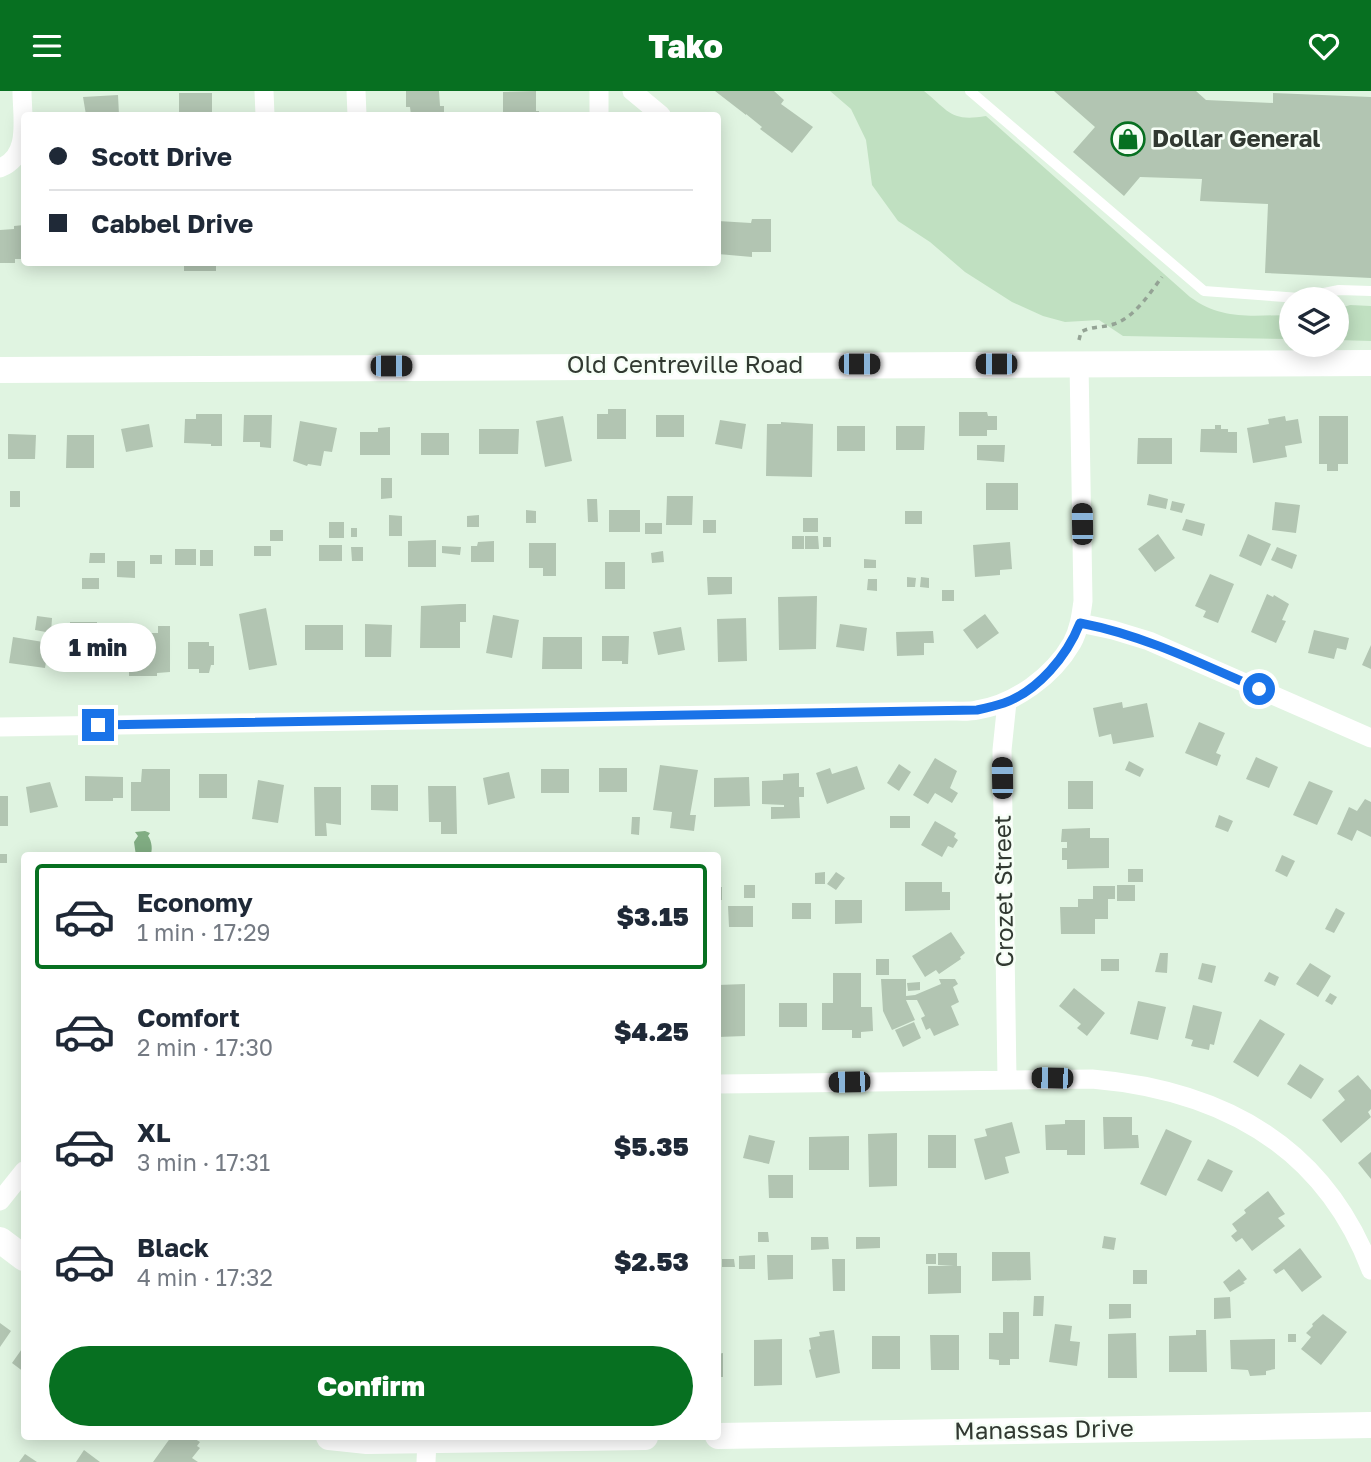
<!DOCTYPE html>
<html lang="en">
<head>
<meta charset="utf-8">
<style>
  :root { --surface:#fff; --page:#f2f2f3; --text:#1f2937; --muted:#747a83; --line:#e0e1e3; --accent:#077021 }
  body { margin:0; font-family:"Golos Text",sans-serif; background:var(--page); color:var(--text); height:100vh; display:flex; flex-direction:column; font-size:26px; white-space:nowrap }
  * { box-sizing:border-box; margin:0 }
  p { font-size:23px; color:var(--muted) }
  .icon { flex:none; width:38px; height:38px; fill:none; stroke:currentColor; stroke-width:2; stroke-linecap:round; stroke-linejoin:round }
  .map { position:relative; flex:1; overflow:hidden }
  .side { position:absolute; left:21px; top:761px; width:700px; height:588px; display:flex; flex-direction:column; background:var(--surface); border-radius:7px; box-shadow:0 4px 18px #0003 }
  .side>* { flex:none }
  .banner { position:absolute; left:21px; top:21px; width:700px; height:154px; border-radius:7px; box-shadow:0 4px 18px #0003; display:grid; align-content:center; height:154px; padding:0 28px; background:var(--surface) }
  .tools { position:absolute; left:1279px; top:196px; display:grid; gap:14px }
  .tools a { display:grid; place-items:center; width:70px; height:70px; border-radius:50%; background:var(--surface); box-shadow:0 4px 18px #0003; font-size:35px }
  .end { position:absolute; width:32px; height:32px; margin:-16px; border:9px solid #1a73e8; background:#fff; box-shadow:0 0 0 4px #fff }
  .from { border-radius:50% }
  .bubble { position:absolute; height:49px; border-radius:24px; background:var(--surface); box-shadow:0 4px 18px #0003; font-size:23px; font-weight:800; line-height:49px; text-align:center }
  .car { position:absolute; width:21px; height:42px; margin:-21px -10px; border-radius:9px; box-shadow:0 0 5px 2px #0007; background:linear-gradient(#222 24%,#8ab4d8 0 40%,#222 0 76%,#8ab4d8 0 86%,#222 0) }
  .banner b { display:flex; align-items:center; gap:24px; height:66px; font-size:26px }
  .banner b+b { border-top:2px solid var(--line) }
  .banner i { width:18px; height:18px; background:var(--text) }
  ul { padding:12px 0 0; list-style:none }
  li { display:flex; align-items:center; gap:21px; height:105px; margin:0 14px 10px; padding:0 14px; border:4px solid transparent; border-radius:7px }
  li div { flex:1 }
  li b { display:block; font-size:26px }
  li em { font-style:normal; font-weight:800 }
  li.current { border-color:var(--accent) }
  li>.icon { width:63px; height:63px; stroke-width:1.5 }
  .cta { display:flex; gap:14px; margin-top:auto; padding:14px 28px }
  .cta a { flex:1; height:80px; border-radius:42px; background:var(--accent); color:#fff; font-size:28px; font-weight:800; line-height:80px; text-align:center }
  header { display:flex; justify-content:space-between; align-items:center; height:91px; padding:0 28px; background:var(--accent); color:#fff; font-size:32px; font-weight:800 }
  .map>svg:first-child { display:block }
  .green { fill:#c0e0c1 }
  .water { fill:#81ad83 }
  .building { fill:#b2c5b2 }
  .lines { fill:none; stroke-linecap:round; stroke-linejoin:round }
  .path { stroke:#94a395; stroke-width:3.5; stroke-dasharray:5 5; stroke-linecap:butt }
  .lane { stroke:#fff; stroke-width:10 }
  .street { stroke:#fff; stroke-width:19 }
  .secondary { stroke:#fff; stroke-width:26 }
  .route { stroke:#1a73e8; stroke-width:9 }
  .labels { text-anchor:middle; stroke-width:5; stroke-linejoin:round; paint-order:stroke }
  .poi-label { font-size:24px; font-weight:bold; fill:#313931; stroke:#f6fef6; text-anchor:start }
  .street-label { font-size:24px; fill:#313931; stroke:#f6fef6 }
</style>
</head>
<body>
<header><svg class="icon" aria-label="menu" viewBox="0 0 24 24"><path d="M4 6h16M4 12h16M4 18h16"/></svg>Tako<svg class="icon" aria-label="heart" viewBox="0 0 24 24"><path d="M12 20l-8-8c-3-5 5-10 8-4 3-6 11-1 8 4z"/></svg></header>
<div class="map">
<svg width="1371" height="1371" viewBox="0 0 1371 1371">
  <rect width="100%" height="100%" fill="#e0f4e1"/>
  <path class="green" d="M830,0H924C949,20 950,31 986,25L1190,206C1223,230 1252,224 1291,224V248L1123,245L1099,229L1065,231L1043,225L1012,211L965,181L930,151L898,130L872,94L866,49L851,18Z
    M1350,214L1371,215V250L1337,249V218Z"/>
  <path class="water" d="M145,740L150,742L148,745C152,750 153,760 150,765H136L134,751L138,745L135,741Z"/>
  <path class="building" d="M406,0H439L440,15H444V24H411L410,16H406Z
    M536,0V20H539V24H507V21H503V1Z
    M715,0H774L784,9L781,13L813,36L792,62L760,38L762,36L746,23V24Z
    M1054,0H1196L1206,9L1273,12V2L1371,6V187L1265,182L1268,113L1200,110L1202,88L1140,86L1124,105L1073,61L1095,36Z
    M179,2H212V21H207V24H174V21H179Z
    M118,4L119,24H86L83,6Z
    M752,128H771V161H752V166L718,163V130L751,132Z
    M24,134V168H15V172H0V139L14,138V135Z
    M184,172H216V180H184Z
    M405,172H438V174L406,175Z
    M608,318H626V348H597V323H608Z
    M959,321H987L988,325H997V339H987V345H959Z
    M196,323H222V355H211V353L184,352L185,328H196Z
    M244,324H272L271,357L260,356V351H243Z
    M656,324H684V346H656Z
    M563,325L572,370L545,376L536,330Z
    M1285,325L1286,330L1298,328L1302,352L1285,355L1287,366L1253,372L1247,337L1269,333L1268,328Z
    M1319,325H1348V373H1338V380H1327V373H1319Z
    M720,329L746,333L742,358L715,353Z
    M300,330L337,337L332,361L324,360L321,375L308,373L307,375L293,370Z
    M781,331L813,333L812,386L766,385L767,333H781Z
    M149,333L153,356L126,361L121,338Z
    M1215,334H1221V338H1228V341H1237V362L1200,361L1201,338H1215Z
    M837,335H865V360H837Z
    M896,335H925L924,359H896Z
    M390,336V364H360V341H378V337Z
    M479,338H519L518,363H479Z
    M421,342H449V364H421Z
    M8,343L36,344L35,368H8Z
    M67,344H94V377H66Z
    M1138,347H1172V373H1137Z
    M977,354H1005L1004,371L977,369Z
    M381,387H392V407L381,408Z
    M986,392H1018V419H986Z
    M10,400H20V416H10Z
    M1149,403L1168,408L1166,418L1147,414Z
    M667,405H693L692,434H666Z
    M587,408H597L598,431H588Z
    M1172,410L1185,413L1182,422L1170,419Z
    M1275,411L1300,414L1296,442L1272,439Z
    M526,419L536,420V432H526Z
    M609,419H640V441H609Z
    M905,420H922V433H905Z
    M389,424L402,425V445H389Z
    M479,424V436H467V425Z
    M803,427H818V441H803Z
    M1186,428L1205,433L1202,445L1182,439Z
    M703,429H716V442H703Z
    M329,431H344V447H329Z
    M645,432H662V443H645Z
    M351,437H357V446H351Z
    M270,439H283V450H270Z
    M1158,443L1175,467L1155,481L1138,458Z
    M1248,443L1271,453L1261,475L1239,465Z
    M792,445H804V458H792Z
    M805,445H818L819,458H805Z
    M823,446H831V456H823Z
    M436,449V476H408V450Z
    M494,450V471H471V455H477L478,451Z
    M1010,451L1012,478L1000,479V484L975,486L973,454Z
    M529,452H556V485H543V477H529Z
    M319,454H342V470H319Z
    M254,455H271V465H254Z
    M442,455L461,456L460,464L442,462Z
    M351,456H363V470H352Z
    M1277,456L1297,464L1292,478L1271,469Z
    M175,458H196V474H175Z
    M200,459H213V475H200Z
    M663,460L664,471L652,472L651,462Z
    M90,462H105V472H89Z
    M150,464H162V473H150Z
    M864,468L876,469V477H864Z
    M117,470H135V487L117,486Z
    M605,471H625V498H605Z
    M1210,483L1234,493L1218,532L1203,526L1206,520L1195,515Z
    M707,486H732V503L708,504Z
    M907,486L916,487L915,496H907Z
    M921,486L929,487V497L920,496Z
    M82,487H99V498H82Z
    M868,488H877V500L867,499Z
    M942,499H954V510H942Z
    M1267,503L1273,506L1274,504L1289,513L1282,529L1286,530L1276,552L1251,541Z
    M817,505L816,558L779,559L778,506Z
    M460,513H466V531H460V557H420L421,515Z
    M266,517L277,574L249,579L239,523Z
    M985,523L999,542L977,558L963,539Z
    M493,524L519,529L512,567L486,562Z
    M37,525L52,527L51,542L35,539Z
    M746,527L747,570L718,571L717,528Z
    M70,531H97V581H70Z
    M365,533L392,534L391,566H365Z
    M840,533L867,537L864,560L836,556Z
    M305,534H343V559H305Z
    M158,535H170V581L157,582V585H129V542H158Z
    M681,536L685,559L658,564L653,541Z
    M1314,539L1349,547L1346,559L1337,557L1334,568L1308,562Z
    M933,540L934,552H924V564L897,565L896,541Z
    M602,545H629L628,573H622V570H602Z
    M13,546L49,552L45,577L9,572Z
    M543,546H582V578H542Z
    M188,551H209V555H214V574H211L209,582H199V578H188Z
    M1371,554V578L1362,574Z
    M1122,611L1123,617L1147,612L1154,646L1113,653L1111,643L1099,646L1093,617Z
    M1199,631L1225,642L1216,662L1221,664L1217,675L1185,662Z
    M1256,666L1278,676L1269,697L1246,688Z
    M935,667L957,680L950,697L958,702L952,712L935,702L928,713L913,704Z
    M1129,670L1144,678L1140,686L1125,679Z
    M899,673L911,681L899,700L887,692Z
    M660,674L698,679L690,724H696L694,740L670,737L672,721L653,719Z
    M857,675L865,698L827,713L816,682L830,677L832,683Z
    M599,677H627V701H599Z
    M142,678H170V720H131V691H141Z
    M541,678H569V702H541Z
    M509,681L515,707L488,714L483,687Z
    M799,682V696H804V706H799L800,727L771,728V716H784V714L762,713V690L783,689V683Z
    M199,683H227V707H199Z
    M85,685L123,686V707H113V710H85Z
    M749,686L750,715L714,716V687Z
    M258,689L284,694L278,732L252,728Z
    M1068,690H1093V718H1068Z
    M1309,690L1333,700L1317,734L1293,724Z
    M50,691L58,716L30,722L26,696Z
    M371,694H398V720L371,719Z
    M428,695H456L457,743H441V731H429Z
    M314,696H341V734L326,732L327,745H315Z
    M0,705H8V735H0Z
    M1365,708L1371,711V746L1357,739L1352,750L1337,743L1349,716L1357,720Z
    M1219,724L1233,730L1228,741L1215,736Z
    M890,725H910V737H890Z
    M632,726H640L639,744L631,743Z
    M935,730L956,742L954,746L958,749L953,757L948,755L942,766L921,754Z
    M1090,737V747H1109V777L1067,778V769H1062V757H1067V751H1061L1062,738Z
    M0,763H7V772H0Z
    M1282,764L1295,770L1287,786L1275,780Z
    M1128,778H1143V791H1128Z
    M825,781V793H815V782Z
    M836,781L845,787L836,799L827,793Z
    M905,791H942V801H950V819L905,820Z
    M744,794H755V807H744Z
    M1117,794H1135V810H1117Z
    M1093,795H1115V808H1108V828H1095V843H1061L1060,816H1078V808H1093Z
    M718,796H722V809H718Z
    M835,809H862V832L835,833Z
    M792,812H811V828H792Z
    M728,815H753V836H729Z
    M1336,817L1345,822L1334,842L1325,838Z
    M951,841L965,862L960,866L961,868L939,883L936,879L925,886L912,865Z
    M1160,862H1168L1167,882L1155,881Z
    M876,868H889V884H876Z
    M1101,868H1119V880H1101Z
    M1202,872L1216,875L1212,892L1198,888Z
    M1310,872L1331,885L1318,906L1296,893Z
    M1269,881L1279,886L1275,895L1264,890Z
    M833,882H861V916H872L873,940L861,941V947H852V939H822V912H833Z
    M881,888H906V905L915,904L941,893L939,888H955L958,893L953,896L959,911L951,915L959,934L934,945L930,937L926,939L921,927L925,925L917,909H906L915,929L892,939L883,920Z
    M920,891V899L908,900L907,892Z
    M745,893V945L718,946V894Z
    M1074,897L1105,922L1087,945L1077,937L1081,933L1059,915Z
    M1330,902L1337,906L1332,914L1325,910Z
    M1138,910L1166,916L1158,949L1130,943Z
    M779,912H807V936H779Z
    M1193,914L1222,921L1214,954L1210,953L1209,959L1191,955L1193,949L1185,947Z
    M1260,928L1285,943L1258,986L1233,971Z
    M914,931L921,947L903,956L895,939Z
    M1300,973L1324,988L1311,1008L1287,993Z
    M1358,984L1371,999V1018L1368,1021L1371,1026L1341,1052L1322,1029L1345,1009L1338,1000Z
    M1103,1026H1132V1044H1138L1139,1057L1104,1058Z
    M1065,1029H1085V1064H1067V1059H1046L1045,1034L1065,1033Z
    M1012,1031L1020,1062L1005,1066L1009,1082L985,1089L974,1048L987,1045L985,1038Z
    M1166,1038L1192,1050L1166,1105L1140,1093Z
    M897,1042V1095L869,1096L868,1043Z
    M749,1044L775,1050L769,1073L743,1067Z
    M928,1044H956V1077H928Z
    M849,1045V1079H809V1046Z
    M1371,1061V1088L1358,1072Z
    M1208,1068L1233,1080L1222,1101L1197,1089Z
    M768,1084H793V1107H769Z
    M1268,1100L1285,1123L1278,1127L1285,1135L1252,1160L1242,1147L1236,1151L1231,1145L1237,1140L1232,1133L1246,1122L1244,1119Z
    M758,1141H768L769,1151H758Z
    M1104,1145L1116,1147L1114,1159L1102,1157Z
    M811,1146H828L829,1158L811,1159Z
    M856,1146H880V1157L856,1158Z
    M1300,1157L1322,1186L1302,1201L1284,1178L1276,1183L1273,1179Z
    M992,1161H1030L1031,1189L992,1190Z
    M938,1162H957V1175H961V1202L928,1203V1175H954L938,1174Z
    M926,1163H936V1173H926Z
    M755,1164V1178H739V1165Z
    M767,1164H793V1188L768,1189Z
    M722,1168H734L735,1176H722Z
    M832,1168H845V1200H833Z
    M1239,1178L1247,1188L1243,1191L1245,1192L1230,1201L1223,1191Z
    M1133,1179H1147V1193H1133Z
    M1034,1205H1044L1043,1225H1033Z
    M1230,1206L1231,1227L1214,1228V1207Z
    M1109,1213H1131V1227L1109,1228Z
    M1003,1221H1019V1268H1010V1274H999V1269L989,1268V1242H1003Z
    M1323,1223L1347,1241L1321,1274L1301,1258L1311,1246L1306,1242L1313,1235L1312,1233Z
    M0,1232L11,1240L0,1256Z
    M1055,1233L1072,1235L1070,1250L1080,1251L1077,1275L1049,1271Z
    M834,1239L840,1282L816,1287L809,1259L811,1258L809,1247L820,1245L819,1241Z
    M1196,1239H1206L1207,1281H1169V1245L1196,1244Z
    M1136,1242L1137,1287H1108V1243Z
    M1288,1243H1296V1251H1288Z
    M930,1244H959V1279H931Z
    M872,1245H900V1278H872Z
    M782,1248V1294L754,1295V1249Z
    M1275,1248V1278L1266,1280V1284L1250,1285L1248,1279L1231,1278L1230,1249Z
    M24,1255V1281L12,1272Z
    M723,1262V1286H718V1263Z
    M171,1346H185L189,1349L192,1346L200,1351L197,1355L200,1357L192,1367L198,1371H153Z
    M84,1359L100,1371H76Z
    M25,1363L37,1371H19Z"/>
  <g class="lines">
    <path class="path" d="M1079,249L1081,241C1091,235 1103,237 1114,233C1135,226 1149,203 1162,186"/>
    <path class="lane" d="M970,0L1204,200L1299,207L1339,199L1371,200"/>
    <path class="street" d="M264,0L265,24
      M356,0L357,24
      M599,0V24
      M632,0L661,24
      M0,77C31,65 22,27 22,0
      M1080,532L1113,539L1149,550L1371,647
      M1007,611L1002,659L1007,988
      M0,636L950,620C959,620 969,621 977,619C1015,613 1053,585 1072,552C1079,539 1081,525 1083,510L1079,272
      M718,993L1092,988C1220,999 1323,1053 1371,1179
      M0,1110L24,1080
      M426,1371L427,1349"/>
    <path class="secondary" d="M0,279L1371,272
      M0,1149L24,1167
      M718,1345L1371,1334
      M329,1346L367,1350L645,1346"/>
  </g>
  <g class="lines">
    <path class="route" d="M98,634L977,619C986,617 995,615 1004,612C1038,600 1067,565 1080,532C1143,544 1200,572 1259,598"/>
  </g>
  <defs>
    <symbol id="shop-ring" viewBox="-11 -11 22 22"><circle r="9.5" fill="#f6fef6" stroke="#077021" stroke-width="1.5"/><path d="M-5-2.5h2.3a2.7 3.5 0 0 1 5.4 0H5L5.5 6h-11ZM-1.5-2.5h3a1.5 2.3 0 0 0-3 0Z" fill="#077021"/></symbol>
  </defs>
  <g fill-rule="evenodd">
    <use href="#shop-ring" x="1109" y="29" width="38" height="38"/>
  </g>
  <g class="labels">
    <g class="poi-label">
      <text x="1152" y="56">Dollar General</text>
    </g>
    <g class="street-label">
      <text x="685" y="282">Old Centreville Road</text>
      <text transform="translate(1004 800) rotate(-91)" y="8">Crozet Street</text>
      <text transform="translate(1044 1339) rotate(-1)" y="8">Manassas Drive</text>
    </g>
  </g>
</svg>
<div class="tools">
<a><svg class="icon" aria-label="layers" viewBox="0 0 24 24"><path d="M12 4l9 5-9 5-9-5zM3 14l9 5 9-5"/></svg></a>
</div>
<i class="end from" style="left:1259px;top:598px"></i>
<i class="end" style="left:98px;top:634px"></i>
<div class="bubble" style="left:40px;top:532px;width:116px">1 min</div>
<i class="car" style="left:859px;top:273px;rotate:90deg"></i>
<i class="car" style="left:996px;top:273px;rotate:270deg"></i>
<i class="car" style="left:391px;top:275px;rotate:90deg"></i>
<i class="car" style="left:1082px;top:433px;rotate:359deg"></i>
<i class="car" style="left:1002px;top:687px;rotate:359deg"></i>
<i class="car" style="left:1052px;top:987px;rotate:271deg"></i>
<i class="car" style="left:849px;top:991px;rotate:269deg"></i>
<div class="banner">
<b><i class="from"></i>Scott Drive</b>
<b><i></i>Cabbel Drive</b>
</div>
<section class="side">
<ul>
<li class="current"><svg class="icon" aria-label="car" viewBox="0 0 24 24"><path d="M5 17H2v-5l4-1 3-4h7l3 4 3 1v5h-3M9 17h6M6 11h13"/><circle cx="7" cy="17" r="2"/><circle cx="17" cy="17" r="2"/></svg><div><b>Economy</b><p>1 min · 17:29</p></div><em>$3.15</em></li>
<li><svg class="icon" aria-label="car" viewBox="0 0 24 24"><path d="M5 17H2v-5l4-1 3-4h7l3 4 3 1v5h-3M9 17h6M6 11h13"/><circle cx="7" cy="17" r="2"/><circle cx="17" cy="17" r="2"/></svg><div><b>Comfort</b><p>2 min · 17:30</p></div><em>$4.25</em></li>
<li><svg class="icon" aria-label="car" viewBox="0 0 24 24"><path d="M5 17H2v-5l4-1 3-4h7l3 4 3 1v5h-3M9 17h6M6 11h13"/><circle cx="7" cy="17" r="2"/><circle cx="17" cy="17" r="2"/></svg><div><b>XL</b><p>3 min · 17:31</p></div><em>$5.35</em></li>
<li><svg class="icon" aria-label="car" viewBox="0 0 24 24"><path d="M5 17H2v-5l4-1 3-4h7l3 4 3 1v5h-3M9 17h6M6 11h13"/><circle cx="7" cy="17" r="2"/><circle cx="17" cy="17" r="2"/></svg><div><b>Black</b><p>4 min · 17:32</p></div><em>$2.53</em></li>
</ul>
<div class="cta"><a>Confirm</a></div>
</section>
</div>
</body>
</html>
